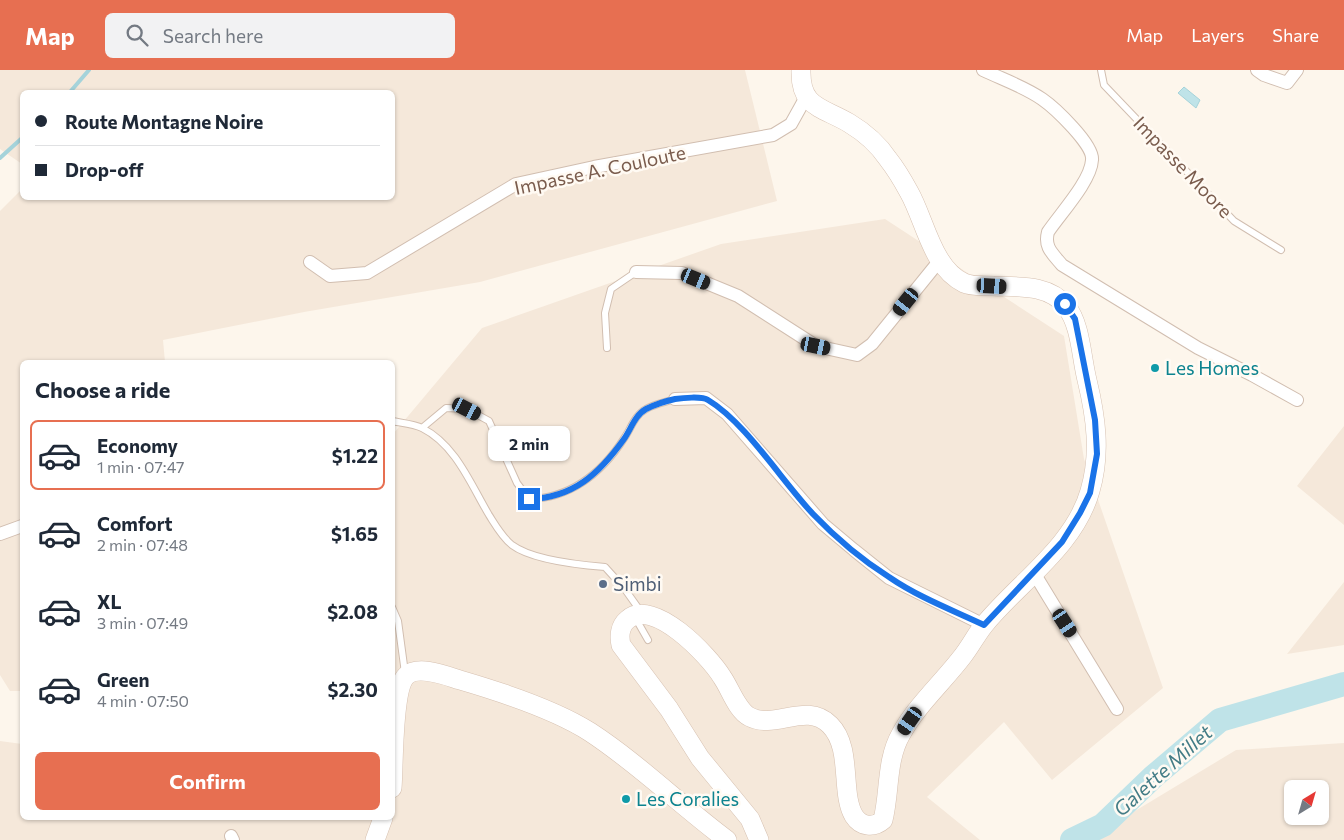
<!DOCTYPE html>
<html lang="en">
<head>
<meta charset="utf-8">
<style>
  :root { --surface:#fff; --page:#f2f2f3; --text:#1f2937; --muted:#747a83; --line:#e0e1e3; --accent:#e76f51 }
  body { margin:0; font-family:Commissioner,sans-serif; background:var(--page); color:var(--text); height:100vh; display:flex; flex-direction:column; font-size:19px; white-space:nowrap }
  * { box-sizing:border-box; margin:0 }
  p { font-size:16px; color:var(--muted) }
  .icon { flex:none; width:28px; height:28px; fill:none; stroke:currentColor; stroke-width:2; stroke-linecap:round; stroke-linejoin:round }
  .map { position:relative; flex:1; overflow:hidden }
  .details { position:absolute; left:20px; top:290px; width:375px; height:460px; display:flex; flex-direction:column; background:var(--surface); border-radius:8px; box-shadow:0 1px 4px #0004 }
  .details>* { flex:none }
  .hud { position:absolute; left:20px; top:20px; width:375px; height:110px; border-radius:8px; box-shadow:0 1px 4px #0004; display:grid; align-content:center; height:110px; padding:0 15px; background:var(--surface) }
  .needle { width:32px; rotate:37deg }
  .fabs { position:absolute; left:1284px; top:710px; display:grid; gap:10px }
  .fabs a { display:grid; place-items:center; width:45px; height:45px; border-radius:8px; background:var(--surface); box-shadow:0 1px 4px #0004; font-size:25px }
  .end { position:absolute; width:22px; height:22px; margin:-11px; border:6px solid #1a73e8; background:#fff; box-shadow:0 0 0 2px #fff }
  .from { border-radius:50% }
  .bubble { position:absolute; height:35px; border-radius:8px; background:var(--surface); box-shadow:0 1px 4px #0004; font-size:16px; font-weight:700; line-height:35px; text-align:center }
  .car { position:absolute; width:15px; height:30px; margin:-15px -8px; border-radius:6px; box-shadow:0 0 4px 1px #0007; background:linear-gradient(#222 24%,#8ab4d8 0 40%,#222 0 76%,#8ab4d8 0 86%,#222 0) }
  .hud b { display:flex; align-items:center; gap:18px; height:48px; font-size:19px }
  .hud b+b { border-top:1px solid var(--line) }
  .hud i { width:12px; height:12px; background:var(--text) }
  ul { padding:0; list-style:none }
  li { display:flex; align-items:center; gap:15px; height:70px; margin:0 10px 8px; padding:0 5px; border:2px solid transparent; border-radius:8px }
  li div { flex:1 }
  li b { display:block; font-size:19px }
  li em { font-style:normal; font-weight:700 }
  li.current { border-color:var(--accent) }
  li>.icon { width:45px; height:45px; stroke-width:1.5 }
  h2 { padding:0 15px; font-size:22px; line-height:60px }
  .cta { display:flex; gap:10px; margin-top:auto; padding:10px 15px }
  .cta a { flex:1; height:58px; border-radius:8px; background:var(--accent); color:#fff; font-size:20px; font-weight:700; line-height:58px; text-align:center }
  header { display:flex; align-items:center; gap:30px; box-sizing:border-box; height:70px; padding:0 25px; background:var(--accent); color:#fff }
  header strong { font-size:24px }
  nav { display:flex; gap:28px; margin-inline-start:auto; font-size:18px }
  .search { width:350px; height:45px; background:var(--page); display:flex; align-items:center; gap:12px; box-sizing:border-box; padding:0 18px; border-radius:8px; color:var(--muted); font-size:19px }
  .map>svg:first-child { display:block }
  .residential { fill:#f5e8da; fill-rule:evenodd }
  .water { fill:#bfe3e8; stroke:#a5d3da }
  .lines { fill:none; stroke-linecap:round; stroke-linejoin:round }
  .stream { stroke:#a5d3da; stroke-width:4 }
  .river { stroke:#bfe3e8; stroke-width:24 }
  .lane-casing { stroke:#d1beb0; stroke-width:8 }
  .street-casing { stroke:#d1beb0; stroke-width:14 }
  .secondary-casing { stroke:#d6c0b0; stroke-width:20 }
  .lane { stroke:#fff; stroke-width:6 }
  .street { stroke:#fff; stroke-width:12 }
  .secondary { stroke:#fff; stroke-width:19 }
  .route { stroke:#1a73e8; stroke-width:6 }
  .culture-dot { fill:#0f9aa8; stroke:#fffaf3; stroke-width:2 }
  .service-dot { fill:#5c6f8a; stroke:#fffaf3; stroke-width:2 }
  .labels { text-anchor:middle; stroke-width:5; stroke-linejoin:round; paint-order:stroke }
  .street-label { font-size:19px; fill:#7a5c4d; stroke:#fffaf3 }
  .culture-label { font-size:19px; fill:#0d838f; stroke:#fffaf3; text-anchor:start }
  .service-label { font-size:19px; fill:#4e5e75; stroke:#fffaf3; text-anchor:start }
  .water-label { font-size:20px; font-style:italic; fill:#437c86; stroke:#fffaf3 }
</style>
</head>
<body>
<header>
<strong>Map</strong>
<div class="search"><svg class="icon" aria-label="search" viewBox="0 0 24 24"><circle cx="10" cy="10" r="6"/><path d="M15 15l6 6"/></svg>Search here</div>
<nav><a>Map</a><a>Layers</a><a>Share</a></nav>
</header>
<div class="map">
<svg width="1344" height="770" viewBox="0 0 1344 770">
  <rect width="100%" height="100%" fill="#fdf6ec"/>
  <path class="residential" d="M0,0H745L777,131L480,212L304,242L163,270L165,292H22V621H10L0,605V141L22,119V128H392V22H22V94L0,79Z
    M885,149L1064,266L1084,389L1163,618L1052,710L1004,652L927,727L980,770H0V671L22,674V748H392L393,364L482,258L721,174Z
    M1344,356V455L1297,416Z
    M1344,512V575L1287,584Z
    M1344,673V770H1087L1236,680ZM1292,719H1320V746H1292Z"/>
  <path class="water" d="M1184,17L1200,30L1196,38L1178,23Z"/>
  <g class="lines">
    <path class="stream" d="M70,22L89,0
      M0,88L22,68"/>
    <path class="river" d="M1072,770L1103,755L1153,707L1220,650L1344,614"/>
    <defs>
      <path id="lane" d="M1101,0L1104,15L1234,151L1281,180
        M607,278L605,243L611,219L636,202
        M392,351C402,353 414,354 422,358C456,375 471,415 489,445C496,456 502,467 512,475C532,490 580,495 605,497L624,518L641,542
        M422,358L446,338L467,339L489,351L517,413L529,429C572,428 602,403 625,367C631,358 635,345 646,339C654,334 666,332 675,329
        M392,537L398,551L405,603
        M636,549L648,570"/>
      <path id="street" d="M983,0C1002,9 1025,17 1042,29C1055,38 1094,75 1092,90C1091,111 1060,144 1048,162C1044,177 1052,183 1062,195L1198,278L1252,305L1297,330
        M1257,0L1264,5L1287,13L1297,0
        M310,192L330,206L367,203L516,114L594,97L773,65L791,54L806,27
        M636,202L682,203L738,226L816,276L857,285L872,274L940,190
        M675,329L706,328L727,344L823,454L854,480L889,508L984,555
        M0,464L22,456
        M1034,503L1117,639
        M231,766L233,770"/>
      <path id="secondary" d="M392,718C394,696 392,620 406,606C418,594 447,606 460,610C501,622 554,639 590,662C639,694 680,735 727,770
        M375,770L383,748
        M759,770L750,749L700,688L669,639L621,575C619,566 620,556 627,550C653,526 709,586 722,607C730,618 737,641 750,647C775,660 807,631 830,655C853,678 840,723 854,746C861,757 874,758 883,750C890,722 886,690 901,664C917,635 942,613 962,587C970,577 976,565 984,555C1019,512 1074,477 1090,421C1101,384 1096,347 1087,310C1081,286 1081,255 1066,236C1049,214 1018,217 993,216C984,215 973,217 964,213C932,198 925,150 909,122C903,111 896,99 888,89C878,74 864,62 849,53C822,37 800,38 801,0"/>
    </defs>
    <use href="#lane" class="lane-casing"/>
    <use href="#street" class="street-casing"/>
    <use href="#secondary" class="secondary-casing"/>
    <use href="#lane" class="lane"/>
    <use href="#street" class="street"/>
    <use href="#secondary" class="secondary"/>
  </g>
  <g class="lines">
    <path class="route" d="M529,429C573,428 599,404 624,369C631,359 635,345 646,339C654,335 666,331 675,329C682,328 702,326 708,330C745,352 782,411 813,444C835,467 862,490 889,507C918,527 952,540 984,555L1062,472L1080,443L1090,423L1097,384L1095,350L1075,249L1065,234"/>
  </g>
  <g class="culture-dot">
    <circle cx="1155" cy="298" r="5"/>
    <circle cx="626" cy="729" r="5"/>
  </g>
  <circle class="service-dot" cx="603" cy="514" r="5"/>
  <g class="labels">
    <g class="street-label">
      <text transform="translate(1183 97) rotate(46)" y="7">Impasse Moore</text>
      <text transform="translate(600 100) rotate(-12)" y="7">Impasse A. Couloute</text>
    </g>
    <g class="culture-label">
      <text x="1165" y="305">Les Homes</text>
      <text x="636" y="736">Les Coralies</text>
    </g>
    <g class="service-label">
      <text x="613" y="521">Simbi</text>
    </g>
    <g class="water-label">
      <text transform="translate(1163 701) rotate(-42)" y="7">Galette Millet</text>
    </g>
  </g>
</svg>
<div class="fabs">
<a><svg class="needle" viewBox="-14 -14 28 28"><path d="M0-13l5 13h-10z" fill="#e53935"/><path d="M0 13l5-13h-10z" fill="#747a83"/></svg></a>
</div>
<i class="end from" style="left:1065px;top:234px"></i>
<i class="end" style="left:529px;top:429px"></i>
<div class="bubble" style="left:488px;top:356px;width:82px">2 min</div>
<i class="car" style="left:696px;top:209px;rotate:112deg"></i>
<i class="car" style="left:992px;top:216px;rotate:93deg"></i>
<i class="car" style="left:906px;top:232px;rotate:219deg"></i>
<i class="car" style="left:816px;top:276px;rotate:102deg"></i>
<i class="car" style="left:467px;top:339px;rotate:117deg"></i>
<i class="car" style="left:1065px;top:553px;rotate:147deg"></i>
<i class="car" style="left:910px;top:651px;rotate:215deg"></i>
<div class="hud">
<b><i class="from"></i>Route Montagne Noire</b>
<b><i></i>Drop-off</b>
</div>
<section class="details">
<h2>Choose a ride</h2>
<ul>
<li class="current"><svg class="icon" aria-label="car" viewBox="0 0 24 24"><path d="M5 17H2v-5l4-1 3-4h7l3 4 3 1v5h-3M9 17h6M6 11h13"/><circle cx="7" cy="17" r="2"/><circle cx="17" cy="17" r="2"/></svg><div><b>Economy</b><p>1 min · 07:47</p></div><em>$1.22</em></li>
<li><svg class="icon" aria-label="car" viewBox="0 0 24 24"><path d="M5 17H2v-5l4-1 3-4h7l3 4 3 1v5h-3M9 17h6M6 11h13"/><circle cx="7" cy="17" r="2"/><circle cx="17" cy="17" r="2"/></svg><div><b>Comfort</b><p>2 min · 07:48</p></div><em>$1.65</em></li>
<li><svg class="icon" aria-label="car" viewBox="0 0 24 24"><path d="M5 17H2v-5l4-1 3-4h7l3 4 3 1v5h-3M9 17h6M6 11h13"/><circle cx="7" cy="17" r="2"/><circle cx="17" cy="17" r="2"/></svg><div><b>XL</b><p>3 min · 07:49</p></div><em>$2.08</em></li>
<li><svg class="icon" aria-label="car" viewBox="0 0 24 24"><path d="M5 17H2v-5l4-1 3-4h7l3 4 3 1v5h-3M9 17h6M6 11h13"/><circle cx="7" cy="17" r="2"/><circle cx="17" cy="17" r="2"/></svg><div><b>Green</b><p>4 min · 07:50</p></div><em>$2.30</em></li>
</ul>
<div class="cta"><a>Confirm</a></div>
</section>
</div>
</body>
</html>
